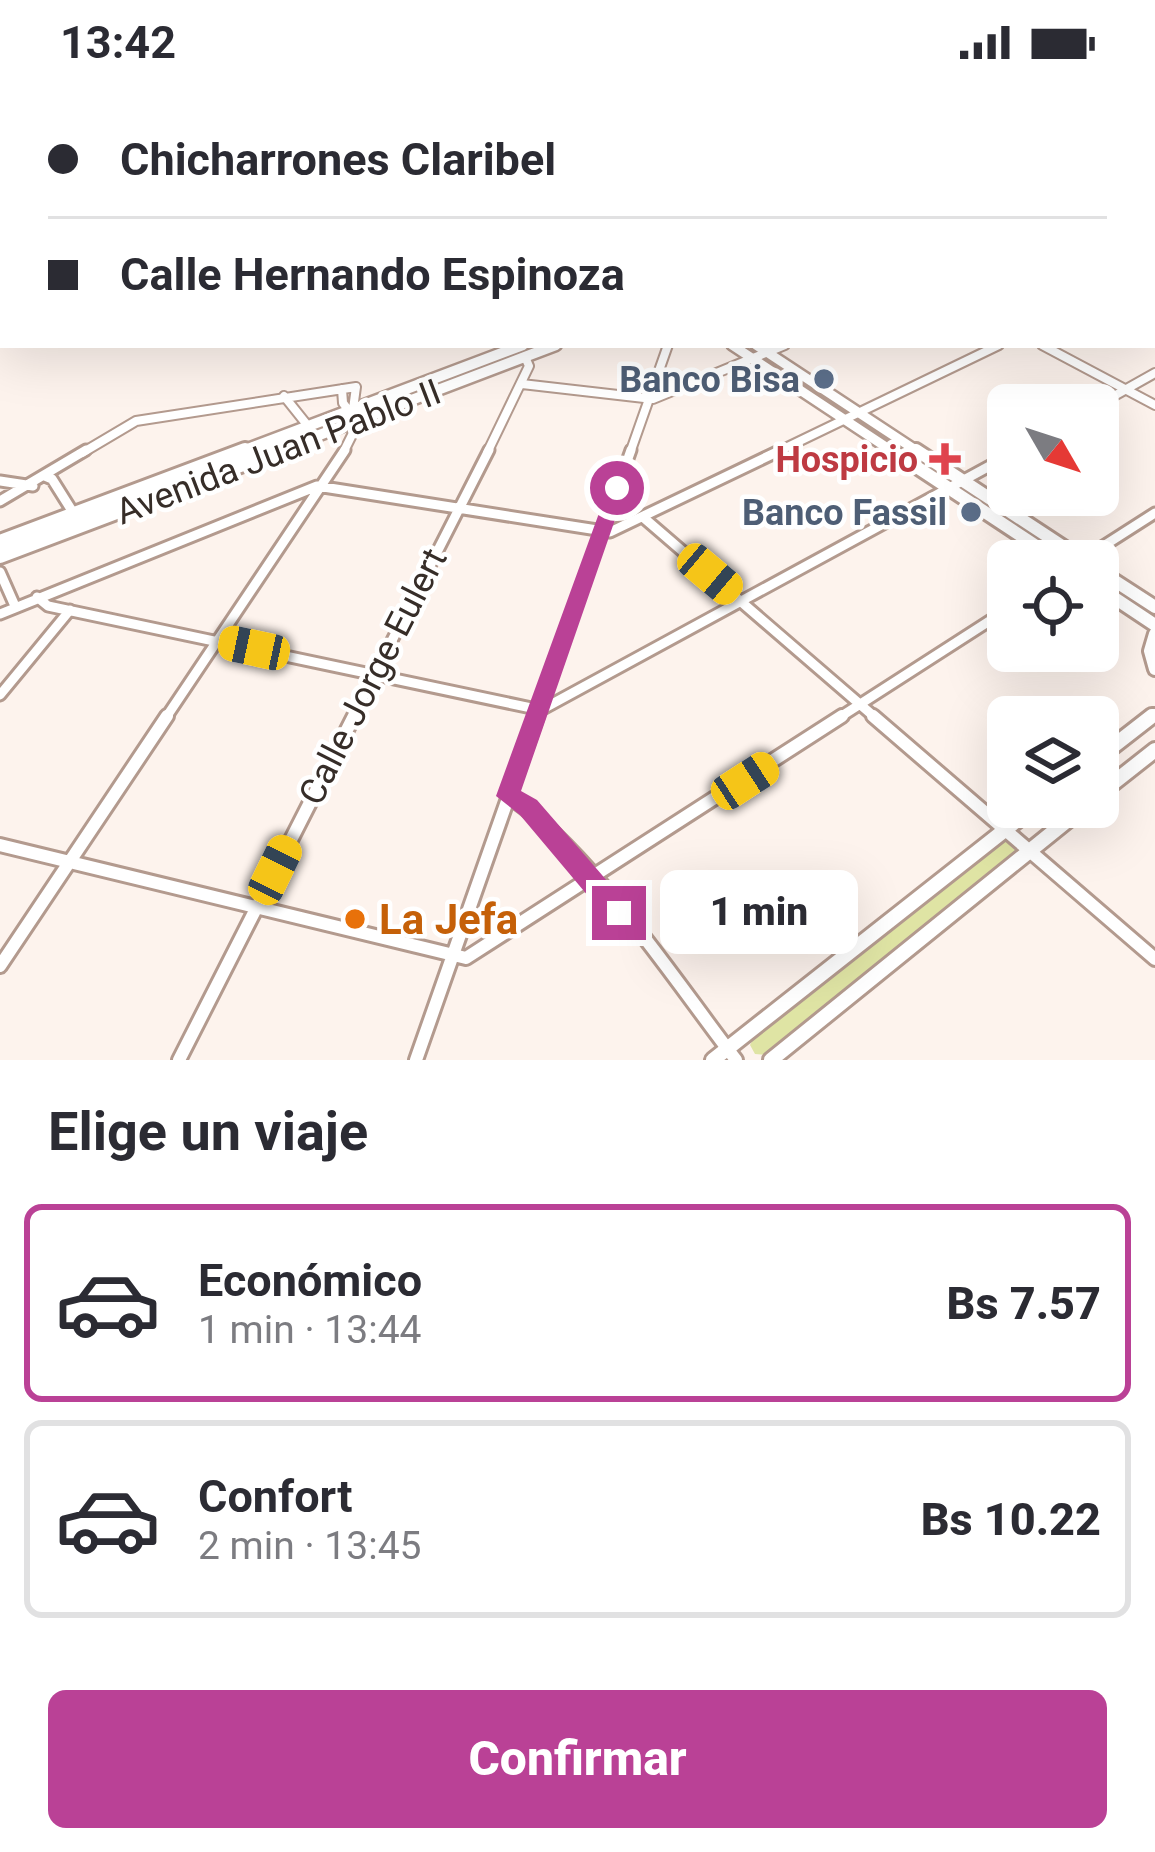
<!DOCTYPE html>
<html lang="es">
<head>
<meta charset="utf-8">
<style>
  :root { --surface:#fff; --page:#f7f7f7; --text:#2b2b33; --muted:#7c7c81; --line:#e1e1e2; --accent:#ba4196 }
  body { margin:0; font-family:Roboto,sans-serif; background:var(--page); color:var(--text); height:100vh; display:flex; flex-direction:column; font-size:45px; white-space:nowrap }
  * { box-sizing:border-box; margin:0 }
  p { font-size:39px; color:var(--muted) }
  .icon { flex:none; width:66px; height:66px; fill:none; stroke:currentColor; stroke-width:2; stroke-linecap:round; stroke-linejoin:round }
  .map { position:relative; height:976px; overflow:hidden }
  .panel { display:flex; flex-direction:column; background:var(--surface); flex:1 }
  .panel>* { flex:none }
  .guide { position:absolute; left:0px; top:0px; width:1155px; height:264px; box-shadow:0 12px 48px #0002; display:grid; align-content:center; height:264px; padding:0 48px; background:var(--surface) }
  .needle { width:78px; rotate:129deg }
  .controls { position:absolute; left:987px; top:300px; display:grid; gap:24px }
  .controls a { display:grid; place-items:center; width:132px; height:132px; border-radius:18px; background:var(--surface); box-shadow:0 12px 48px #0002; font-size:60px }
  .end { position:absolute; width:54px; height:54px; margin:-27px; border:15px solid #ba4196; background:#fff; box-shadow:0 0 0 6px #fff }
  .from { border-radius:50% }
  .bubble { position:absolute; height:84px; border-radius:18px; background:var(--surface); box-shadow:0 12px 48px #0002; font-size:39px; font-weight:800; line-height:84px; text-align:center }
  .car { position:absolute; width:36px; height:72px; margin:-36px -18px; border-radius:15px; box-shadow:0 0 9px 3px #0007; background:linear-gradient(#f5c518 24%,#345 0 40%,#f5c518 0 76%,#345 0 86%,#f5c518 0) }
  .guide b { display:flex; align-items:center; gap:42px; height:114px; font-size:45px }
  .guide b+b { border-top:3px solid var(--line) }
  .guide i { width:30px; height:30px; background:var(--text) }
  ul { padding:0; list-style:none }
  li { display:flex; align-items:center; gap:36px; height:198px; margin:0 24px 18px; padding:0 24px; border:6px solid var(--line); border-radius:18px }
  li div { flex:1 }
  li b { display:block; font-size:45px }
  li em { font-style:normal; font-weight:800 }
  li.current { border-color:var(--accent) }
  li>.icon { width:108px; height:108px; stroke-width:1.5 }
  h2 { padding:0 48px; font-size:54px; line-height:144px }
  .button { display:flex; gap:24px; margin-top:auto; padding:24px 48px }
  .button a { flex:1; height:138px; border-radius:18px; background:var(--accent); color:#fff; font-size:48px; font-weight:800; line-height:138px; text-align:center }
  .status { display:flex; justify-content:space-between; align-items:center; height:84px; padding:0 60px; background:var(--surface); direction:ltr }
  .status svg { height:33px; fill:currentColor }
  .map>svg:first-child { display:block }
  .green { fill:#dfe4a4 }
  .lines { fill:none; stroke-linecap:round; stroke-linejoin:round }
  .taxiway { fill:#d0c6c0; fill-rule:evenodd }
  .minor-far2-casing { stroke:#b39a8e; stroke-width:12 }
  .minor-far1-casing { stroke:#b39a8e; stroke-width:15 }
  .minor-casing { stroke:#b39a8e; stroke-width:18 }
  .tertiary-far1-casing { stroke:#b39a8e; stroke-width:16 }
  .tertiary-casing { stroke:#b39a8e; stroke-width:20 }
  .secondary-far1-casing { stroke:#b39a8e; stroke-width:14 }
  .secondary-casing { stroke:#b39a8e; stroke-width:18 }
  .trunk-far1-casing { stroke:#b39a8e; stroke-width:15 }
  .trunk-casing { stroke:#b39a8e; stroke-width:20 }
  .minor-far2 { stroke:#fff; stroke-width:8 }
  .minor-far1 { stroke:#fff; stroke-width:9 }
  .minor { stroke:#fff; stroke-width:12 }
  .tertiary-far1 { stroke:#fff; stroke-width:10 }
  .tertiary { stroke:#fff; stroke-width:14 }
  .secondary-far1 { stroke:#fff; stroke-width:9 }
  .secondary { stroke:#fff; stroke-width:12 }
  .trunk-far1 { stroke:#fff; stroke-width:10 }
  .trunk { stroke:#fff; stroke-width:14 }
  .route { fill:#ba4196 }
  .service-dot { fill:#5c6f8a; stroke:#fff; stroke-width:4.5 }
  .health-dot { fill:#e0444e; stroke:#fff; stroke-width:4.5 }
  .food-dot { fill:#e8710a; stroke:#fff; stroke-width:4.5 }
  .labels { text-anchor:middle; stroke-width:9; stroke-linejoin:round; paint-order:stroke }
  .service-label { font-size:36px; font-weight:bold; fill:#4e5e75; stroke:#fff; text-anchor:end }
  .street-label { font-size:36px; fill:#362d28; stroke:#fff }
  .health-label { font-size:36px; font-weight:bold; fill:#be3a42; stroke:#fff; text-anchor:end }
  .near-food-label { font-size:42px; font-weight:bold; fill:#c56008; stroke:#fff; text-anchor:start }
</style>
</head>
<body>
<div class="status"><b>13:42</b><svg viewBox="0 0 49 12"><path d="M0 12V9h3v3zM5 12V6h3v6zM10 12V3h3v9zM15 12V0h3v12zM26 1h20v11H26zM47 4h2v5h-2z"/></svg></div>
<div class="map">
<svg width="1155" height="976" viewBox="0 0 1155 976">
  <rect width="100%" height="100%" fill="#fdf3ed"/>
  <path class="green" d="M1001,756L1014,761L1016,771L767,971L755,970L750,961L755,951Z"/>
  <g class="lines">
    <path class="taxiway" d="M389,0H402L404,3H391Z
      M598,0H610L611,3H599Z
      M713,0H725L727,3H715Z"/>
    <defs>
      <path id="minor-far2" d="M1042,261L1155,321
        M522,300L653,315L785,261
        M342,305L343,319L358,339L343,369
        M284,312L308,342
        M1098,321L1155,289
        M82,369L136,337L356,303L353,325
        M487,369L529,282L525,273
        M630,369L668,261
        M775,369L999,261"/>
      <path id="minor-far1" d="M45,392L52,395L74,430
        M0,397L33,402
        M0,417L86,366
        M644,434L877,635
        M1080,477L1155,429
        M0,488L15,522
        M37,513L48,522L541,626L1008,372
        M0,530L317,402L610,448L781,366
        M0,611L70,526
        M165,635L345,366
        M352,635L489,366
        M536,635L631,366
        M837,635L1008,525"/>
      <path id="minor" d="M873,632L1155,875
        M508,712C589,765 675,897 736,976
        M0,761L466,874L842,632
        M0,882L167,632
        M179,976L354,632
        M416,976L537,632"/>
      <path id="tertiary-far1" d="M1149,635L1155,630"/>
      <path id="tertiary" d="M1098,674L1152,632
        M1098,711L1155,666
        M713,976L1034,723
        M771,976L1084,723"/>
      <path id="secondary-far1" d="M732,261L895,369
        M756,261L920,369"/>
      <path id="secondary" d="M891,366L1059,477
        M916,366L1085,477
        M1098,486L1155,523
        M1098,503L1155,541
        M1155,550L1150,567L1155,585"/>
      <path id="trunk-far1" d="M237,369L523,261
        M272,369L556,261"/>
      <path id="trunk" d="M0,458L245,366
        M0,472L280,366"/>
    </defs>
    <use href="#minor-far2" class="minor-far2-casing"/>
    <use href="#minor-far1" class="minor-far1-casing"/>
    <use href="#minor" class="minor-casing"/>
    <use href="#tertiary-far1" class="tertiary-far1-casing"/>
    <use href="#tertiary" class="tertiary-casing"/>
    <use href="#secondary-far1" class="secondary-far1-casing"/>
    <use href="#secondary" class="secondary-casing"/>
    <use href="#trunk-far1" class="trunk-far1-casing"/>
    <use href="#trunk" class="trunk-casing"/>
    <use href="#minor-far2" class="minor-far2"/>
    <use href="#minor-far1" class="minor-far1"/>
    <use href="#minor" class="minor"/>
    <use href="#tertiary-far1" class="tertiary-far1"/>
    <use href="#tertiary" class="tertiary"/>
    <use href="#secondary-far1" class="secondary-far1"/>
    <use href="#secondary" class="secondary"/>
    <use href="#trunk-far1" class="trunk-far1"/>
    <use href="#trunk" class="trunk"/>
  </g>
  <path class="route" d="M610,399L626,404L521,707L537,716L628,821L632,829L628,838L619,841L610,838L520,731L496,712Z"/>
  <g class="service-dot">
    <circle cx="824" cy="295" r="12"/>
    <circle cx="971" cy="428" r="12"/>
  </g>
  <path class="health-dot" d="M939 357h12v12h12v12h-12v12h-12v-12h-12v-12h12z"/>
  <circle class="food-dot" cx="355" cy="835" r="12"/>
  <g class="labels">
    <g class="service-label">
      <text x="800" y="308">Banco Bisa</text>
      <text x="947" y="441">Banco Fassil</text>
    </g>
    <g class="street-label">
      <text transform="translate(278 367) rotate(-21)" y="13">Avenida Juan Pablo II</text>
      <text transform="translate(372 592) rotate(-63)" y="13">Calle Jorge Eulert</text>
    </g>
    <g class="health-label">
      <text x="918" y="388">Hospicio</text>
    </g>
    <g class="near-food-label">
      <text x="379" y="850">La Jefa</text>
    </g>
  </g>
</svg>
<div class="controls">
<a><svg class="needle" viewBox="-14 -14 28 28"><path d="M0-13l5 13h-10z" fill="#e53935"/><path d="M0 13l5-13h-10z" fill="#7c7c81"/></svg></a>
<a><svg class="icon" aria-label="locate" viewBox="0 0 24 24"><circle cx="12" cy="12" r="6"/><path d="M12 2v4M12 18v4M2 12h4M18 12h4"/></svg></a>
<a><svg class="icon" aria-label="layers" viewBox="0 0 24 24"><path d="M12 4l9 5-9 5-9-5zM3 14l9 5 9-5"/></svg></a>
</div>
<i class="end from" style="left:617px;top:404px"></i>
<i class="end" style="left:619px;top:829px"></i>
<div class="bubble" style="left:660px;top:786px;width:198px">1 min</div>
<i class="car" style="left:710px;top:490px;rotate:130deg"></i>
<i class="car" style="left:254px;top:564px;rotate:282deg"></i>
<i class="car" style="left:745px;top:697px;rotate:57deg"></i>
<i class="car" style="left:275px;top:786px;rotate:26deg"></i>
<div class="guide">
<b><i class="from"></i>Chicharrones Claribel</b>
<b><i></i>Calle Hernando Espinoza</b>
</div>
</div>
<section class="panel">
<h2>Elige un viaje</h2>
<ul>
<li class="current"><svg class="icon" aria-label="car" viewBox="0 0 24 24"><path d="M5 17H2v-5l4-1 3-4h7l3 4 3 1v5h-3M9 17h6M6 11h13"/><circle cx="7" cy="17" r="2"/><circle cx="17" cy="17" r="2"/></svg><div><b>Económico</b><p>1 min · 13:44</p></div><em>Bs 7.57</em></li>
<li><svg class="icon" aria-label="car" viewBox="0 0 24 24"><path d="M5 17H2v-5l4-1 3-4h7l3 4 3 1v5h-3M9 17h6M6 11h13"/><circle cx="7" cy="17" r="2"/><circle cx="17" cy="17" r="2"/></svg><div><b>Confort</b><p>2 min · 13:45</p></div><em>Bs 10.22</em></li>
</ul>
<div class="button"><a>Confirmar</a></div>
</section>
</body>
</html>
